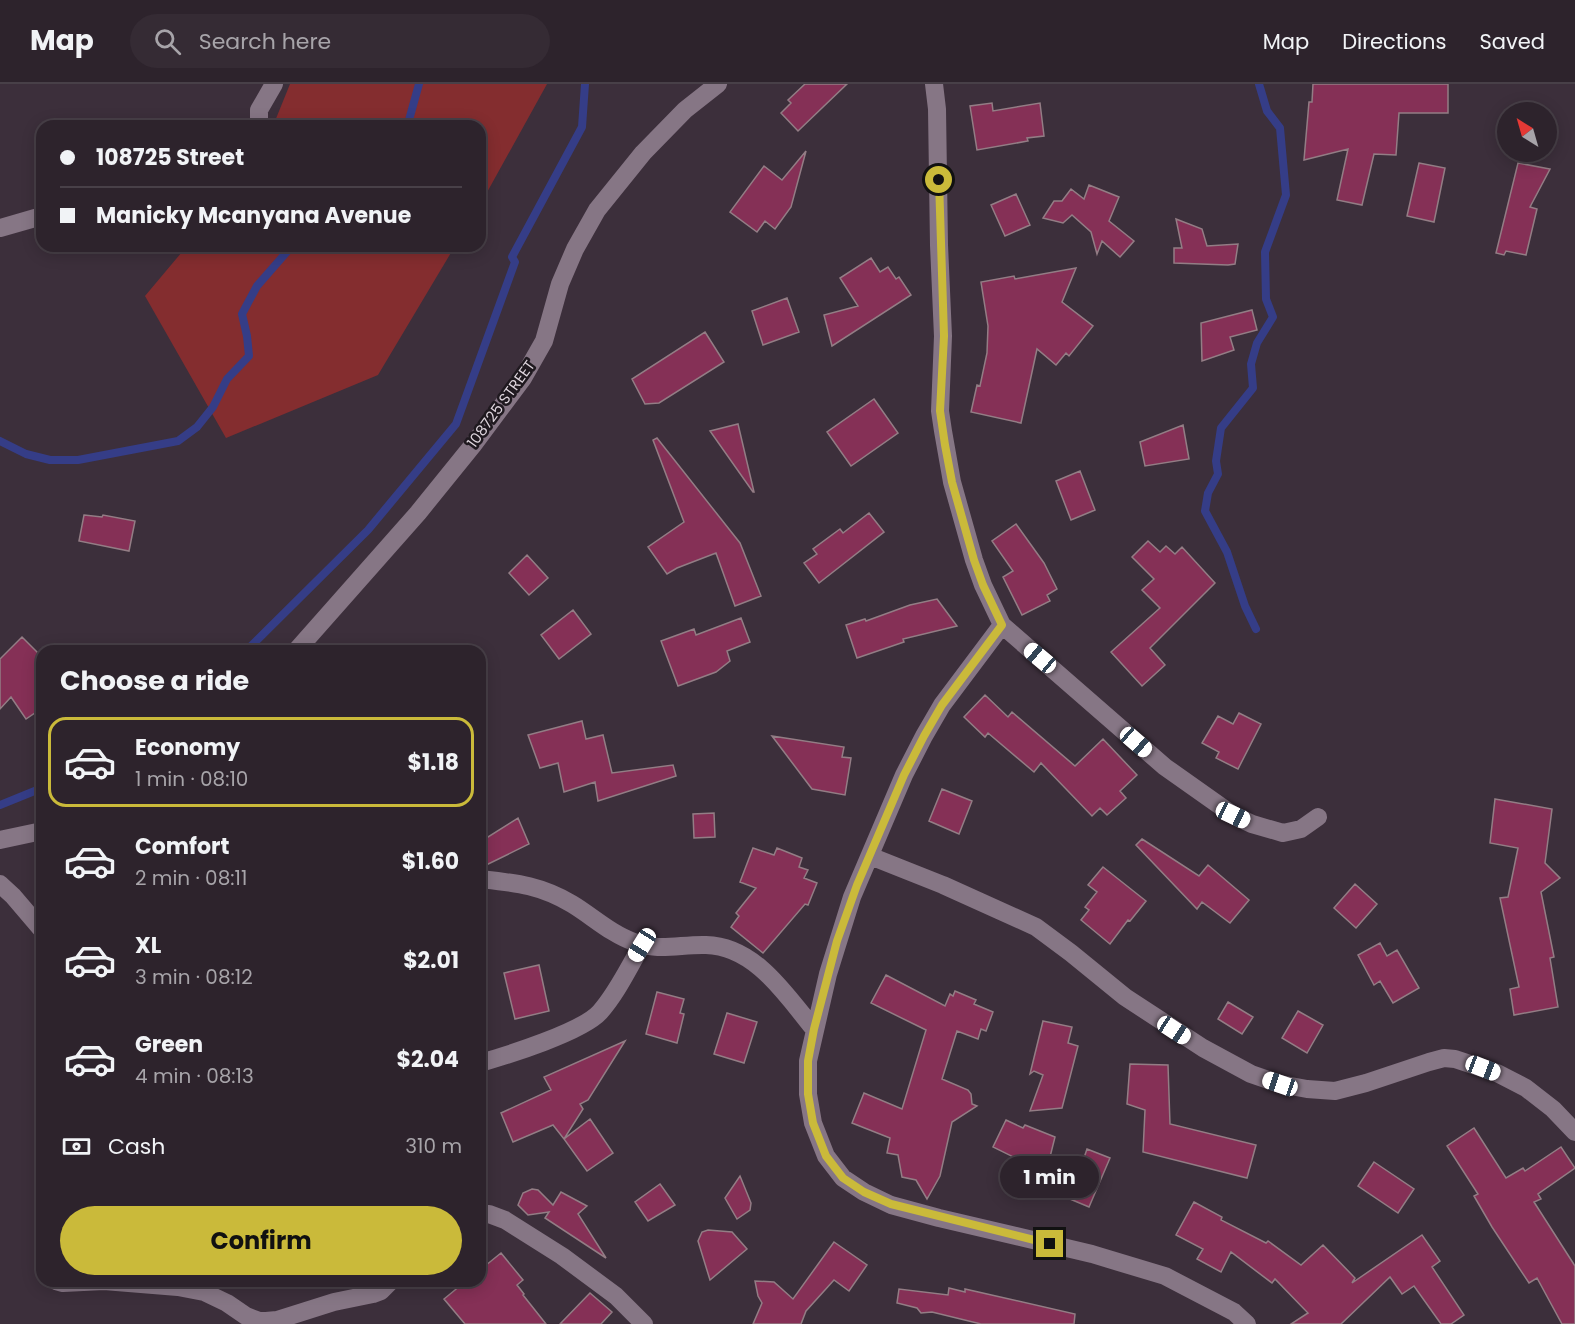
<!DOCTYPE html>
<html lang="en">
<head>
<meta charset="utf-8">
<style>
  :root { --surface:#2d232c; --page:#352b34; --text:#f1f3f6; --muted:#a7a4a9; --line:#484048; --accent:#caba3a }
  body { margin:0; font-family:Poppins,sans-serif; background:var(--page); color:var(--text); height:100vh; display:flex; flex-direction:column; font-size:22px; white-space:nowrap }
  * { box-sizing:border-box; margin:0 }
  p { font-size:20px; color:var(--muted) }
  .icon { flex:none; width:33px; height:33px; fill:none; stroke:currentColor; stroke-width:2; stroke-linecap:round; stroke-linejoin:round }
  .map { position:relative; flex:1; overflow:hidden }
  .panel { position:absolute; left:36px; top:561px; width:450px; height:642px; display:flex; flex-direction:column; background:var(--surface); border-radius:18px; box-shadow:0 3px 15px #0003,0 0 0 2px var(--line) }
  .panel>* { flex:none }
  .hud { position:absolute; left:36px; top:36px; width:450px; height:132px; border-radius:18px; box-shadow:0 3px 15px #0003,0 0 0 2px var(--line); display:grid; align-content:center; height:132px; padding:0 24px; background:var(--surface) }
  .needle { width:39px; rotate:323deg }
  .controls { position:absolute; left:1497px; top:18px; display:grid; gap:12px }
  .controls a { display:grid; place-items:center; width:60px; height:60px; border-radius:50%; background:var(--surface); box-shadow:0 3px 15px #0003,0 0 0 2px var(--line); font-size:30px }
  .end { position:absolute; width:27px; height:27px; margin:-14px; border:8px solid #caba3a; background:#111; box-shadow:0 0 0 3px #111 }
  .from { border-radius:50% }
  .bubble { position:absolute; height:42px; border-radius:21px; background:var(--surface); box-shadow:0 3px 15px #0003,0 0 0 2px var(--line); font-size:20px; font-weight:700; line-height:42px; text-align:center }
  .car { position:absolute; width:18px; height:36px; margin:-18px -9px; border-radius:8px; box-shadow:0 0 4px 2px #0007; background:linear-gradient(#fff 24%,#345 0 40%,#fff 0 76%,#345 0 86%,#fff 0) }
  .hud b { display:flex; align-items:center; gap:21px; height:57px; font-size:22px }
  .hud b+b { border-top:2px solid var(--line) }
  .hud i { width:15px; height:15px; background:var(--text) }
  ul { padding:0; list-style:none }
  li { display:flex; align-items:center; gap:18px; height:90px; margin:0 12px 9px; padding:0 12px; border:3px solid transparent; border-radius:18px }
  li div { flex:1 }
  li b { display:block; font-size:22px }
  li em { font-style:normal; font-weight:700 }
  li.current { border-color:var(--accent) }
  li>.icon { width:54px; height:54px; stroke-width:1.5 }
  h2 { padding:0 24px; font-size:27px; line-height:72px }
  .pay { display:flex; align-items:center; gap:15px; height:66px; padding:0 24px; font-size:22px }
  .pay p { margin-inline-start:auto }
  .action { display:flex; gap:12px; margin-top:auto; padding:12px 24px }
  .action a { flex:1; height:69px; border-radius:36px; background:var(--accent); color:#111; font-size:24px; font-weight:700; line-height:69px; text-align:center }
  header { display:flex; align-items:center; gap:36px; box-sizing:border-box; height:84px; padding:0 30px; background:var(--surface); border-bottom:2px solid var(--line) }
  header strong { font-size:28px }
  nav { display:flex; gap:33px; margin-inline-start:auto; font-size:21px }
  .search { width:420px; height:54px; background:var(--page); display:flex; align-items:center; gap:15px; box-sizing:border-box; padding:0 21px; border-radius:33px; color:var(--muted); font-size:22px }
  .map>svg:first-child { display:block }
  .green { fill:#842d2f }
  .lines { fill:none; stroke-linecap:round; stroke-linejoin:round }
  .stream { stroke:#353d87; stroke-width:8 }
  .building { fill:#853056; stroke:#937d85; stroke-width:1.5 }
  .minor { stroke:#867685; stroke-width:18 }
  .route { stroke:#caba3a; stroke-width:8 }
  .labels { text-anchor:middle; stroke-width:5; stroke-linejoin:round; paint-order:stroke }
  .street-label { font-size:15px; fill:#ded5dd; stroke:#1f191f }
</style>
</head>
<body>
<header>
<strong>Map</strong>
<div class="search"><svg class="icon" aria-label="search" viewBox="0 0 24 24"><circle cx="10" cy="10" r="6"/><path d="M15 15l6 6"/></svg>Search here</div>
<nav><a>Map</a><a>Directions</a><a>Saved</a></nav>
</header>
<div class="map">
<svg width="1575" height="1240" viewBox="0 0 1575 1240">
  <rect width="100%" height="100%" fill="#3c2f3b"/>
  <path class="green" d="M290,0H547L480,121V42H273Z
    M187,162H455L378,291L226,354L145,212Z"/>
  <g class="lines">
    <path class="stream" d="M403,42L409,36L419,0
      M0,357L26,370L50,376H78L178,357L197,343L213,323L227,295L249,272L247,252L242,230L257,202L292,162
      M1256,545L1245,522L1227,468L1205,427L1208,409L1218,390L1216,377L1221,344L1253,304L1251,280L1257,259L1273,233L1266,215L1265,168L1286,111L1280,44L1267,27L1259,0
      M246,567L368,446L456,340L515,178L512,173L582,43L585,0
      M0,721L42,704"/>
  </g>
  <path class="building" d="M805,0H847L798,47L781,29L791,19L788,16Z
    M1313,0H1448V29H1399L1396,71L1374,70L1362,121L1337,116L1348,65L1304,76L1309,18H1312Z
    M992,19L993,27L1040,19L1044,52L1027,54L1028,57L977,66L970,22Z
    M806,67L791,123L775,145L765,137L757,148L730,128L764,82L782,96Z
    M1419,79L1445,84L1434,138L1407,132Z
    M1518,79L1550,85L1530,123L1537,125L1526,171L1506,167L1504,171L1496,169Z
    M1089,101L1119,113L1109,137L1134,157L1120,173L1102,157L1097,170L1091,148L1072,131L1063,139L1043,134L1054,117H1062L1071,105L1084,115Z
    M1016,110L1030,141L1005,152L991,121Z
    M1176,135L1202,145L1207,162L1238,160L1235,180L1228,181L1174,179V164H1182Z
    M871,174L880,188L888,183L896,195L899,193L911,211L832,262L824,231L858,222L840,194Z
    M1076,184L1062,218L1093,242L1069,272L1066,269L1056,281L1037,265L1021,339L971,328L977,301L980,302L987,269L988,242L981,198L1014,192L1015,195Z
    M787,214L799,248L763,261L752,227Z
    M1252,226L1257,246L1230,253L1234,266L1202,277L1201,239Z
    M705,248L724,278L659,319L645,320L632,295Z
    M874,315L898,349L851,382L827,348Z
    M738,340L754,408H753L710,347Z
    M1183,341L1189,375L1145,382L1140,358Z
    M657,354L740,459L761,512L735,522L716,469L677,484L667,490L648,463L684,438L653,356Z
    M1080,387L1095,426L1071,436L1056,397Z
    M869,429L884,448L819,499L804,479L817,470L813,465L840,445L843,449Z
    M84,431L102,433L103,431L135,437L129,467L79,457Z
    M1016,440L1044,479L1057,505L1047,511L1050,517L1022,531L1003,493L1013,487L992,457Z
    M1148,457L1160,468L1166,462L1175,470L1182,463L1215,499L1150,564L1165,581L1142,602L1111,568L1160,524L1142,506L1154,495L1132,473Z
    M527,471L548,494L529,511L509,489Z
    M937,515L957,542L903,555L904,558L857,574L846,541L865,535L866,537L910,521Z
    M573,526L591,550L559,575L541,551Z
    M741,534L750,558L727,567L730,577L716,588L678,602L661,557L694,545L696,551Z
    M22,553L42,573V624L26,635L11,613L0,625V575Z
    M985,611L1008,633L1012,628L1075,682L1103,655L1137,691L1120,707L1126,714L1107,731L1100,724L1092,732L1041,679L1034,688L988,649L985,653L964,633Z
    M1239,629L1261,640L1238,685L1216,674L1219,668L1202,659L1218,632L1233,640Z
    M582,637L586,655L603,651L612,689L673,681L676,692L598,717L595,698L564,708L558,679L540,684L528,651Z
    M772,652L844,663L842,673L851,674L845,711L812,705Z
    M942,705L972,717L959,750L929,737Z
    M1495,715L1552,725L1545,779L1560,794L1541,808L1554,873L1550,874L1558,923L1514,931L1510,905L1519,903L1500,814L1508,813L1518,764L1490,759Z
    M714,729L715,753L694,754L693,730Z
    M518,734L529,760L480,784V758Z
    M1142,755L1199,792L1208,781L1249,816L1230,839L1202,818L1197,825L1136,761Z
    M753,764L774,771L777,764L802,774L799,783L808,786L804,794L817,799L808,821L805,820L763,869L731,843L739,832L736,829L756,804L740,798Z
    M1103,783L1146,817L1130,837L1128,836L1110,860L1081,836L1089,826L1085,823L1097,808L1088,801Z
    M1355,800L1377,820L1356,844L1334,824Z
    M1380,859L1387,872L1397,866L1419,904L1393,919L1380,897L1374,901L1358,871Z
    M539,881L549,927L515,935L504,889Z
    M886,891L945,922L950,910L953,912L955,907L976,916L974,920L993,928L986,947L981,945L978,955L957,947L942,995L968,1006L971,1010L972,1020L977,1022L952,1038L940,1092L927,1115L916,1096L902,1093L898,1071L887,1069L890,1054L852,1039L864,1009L902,1025L926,946L871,919Z
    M657,908L684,915L680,929L684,930L677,959L646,950Z
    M1228,918L1253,933L1242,950L1218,935Z
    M1298,927L1323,941L1307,969L1282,954Z
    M727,929L757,938L744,979L714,970Z
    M1043,937L1072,943L1068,959L1078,962L1062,1024L1030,1027L1043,991L1034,987L1030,990Z
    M625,957L588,1016L580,1020L583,1025L564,1055L553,1041L513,1058L501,1029L551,1006L544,993Z
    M1130,980L1168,981L1170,1040L1256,1061L1247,1094L1143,1068L1145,1026L1127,1020Z
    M590,1035L613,1069L587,1087L564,1055Z
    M1006,1036L1023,1044L1025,1041L1055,1053L1046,1089L993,1063Z
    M1474,1044L1506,1094L1523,1084L1525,1087L1561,1063L1575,1084L1538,1110L1541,1115L1534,1118L1575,1182V1240H1562L1537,1194L1529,1199L1492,1143L1474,1112L1478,1110L1447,1062Z
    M1087,1065L1110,1074L1089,1123L1070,1115Z
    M1374,1078L1414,1105L1398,1129L1358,1102Z
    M740,1092L751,1119L750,1126L737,1135L725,1114Z
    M660,1100L675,1121L648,1137L635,1118Z
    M532,1105L538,1106L553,1121L561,1108L587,1122L578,1130L606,1174L545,1134L549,1128L528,1131L518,1121L523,1109Z
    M1194,1118L1222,1133L1221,1136L1266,1159L1268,1157L1301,1181L1323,1161L1355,1194L1352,1199L1422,1151L1440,1177L1432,1183L1464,1231L1451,1240H1441L1414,1202L1402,1210L1390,1193L1341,1240H1291L1308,1229L1275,1195L1272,1199L1231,1168L1221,1188L1197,1175L1203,1165L1176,1151Z
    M708,1146L732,1148L747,1165L710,1196L698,1157L702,1148Z
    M834,1158L867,1181L849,1207L834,1196L806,1227L801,1240H753L762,1219L758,1212L755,1197L774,1198L793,1215Z
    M501,1169L523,1196L517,1201L524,1210L523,1211L546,1240H465L444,1215L466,1197H480V1186Z
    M949,1204L965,1208V1205L1075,1230L1074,1240H981L932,1228L921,1229L917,1224L897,1219L899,1205L948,1211Z
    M590,1209L612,1228L601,1240H560Z"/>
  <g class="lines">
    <path class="minor" d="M934,0L937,25L939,161L943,252L940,327L943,347L952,398L974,476L983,501L1002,541L1165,683L1233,731L1252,740L1283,749L1301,745L1318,733
      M259,42V26L274,0
      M0,144L42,132
      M1002,541L942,621L924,652L904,691L852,813L828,890L808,977V1010L813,1039L826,1072L843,1094L864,1108L891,1121L939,1134L1092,1170L1165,1192L1234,1228L1247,1240
      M296,567L418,429L473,361L523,294L544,257L560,200L575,165L597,126L643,69L685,26L718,0
      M0,756L42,747
      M870,772L943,801L1036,843L1071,869L1125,913L1203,964L1251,990L1280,1000L1307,1005L1335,1007L1366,999L1429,978L1444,974L1455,975L1497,989L1526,1004L1553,1025L1575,1048
      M480,795C516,799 540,801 572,820C592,832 611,850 634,858C658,868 681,860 706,861C755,862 786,911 814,945
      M0,800L13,812L42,846
      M480,979C508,971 582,948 600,928C617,909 629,883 642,861
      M480,1130H489L505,1136L562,1172L616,1212L644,1240
      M56,1197L63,1199L104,1197L178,1203L204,1208L227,1219L246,1232L259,1237H266L277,1236L334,1218L373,1210L381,1207L391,1197"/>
  </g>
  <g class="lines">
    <path class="route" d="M939,96L944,252L940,327L945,361L952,398L974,476L983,501L1002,541L942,621L924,652L904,691L857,801L837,857L814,945L808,977V1010L813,1039L826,1072L843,1094L864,1108L891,1120L1050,1160"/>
  </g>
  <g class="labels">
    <g class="street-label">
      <text transform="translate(501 320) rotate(-54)" y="5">108725 STREET</text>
    </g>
  </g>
</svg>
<div class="controls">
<a><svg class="needle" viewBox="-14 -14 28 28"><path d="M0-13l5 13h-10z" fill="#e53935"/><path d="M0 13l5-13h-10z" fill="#a7a4a9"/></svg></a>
</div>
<i class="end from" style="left:939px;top:96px"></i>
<i class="end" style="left:1050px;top:1160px"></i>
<div class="bubble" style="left:1000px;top:1072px;width:99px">1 min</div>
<i class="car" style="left:1040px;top:574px;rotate:310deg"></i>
<i class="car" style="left:1136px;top:658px;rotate:131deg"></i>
<i class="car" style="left:1233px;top:731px;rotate:115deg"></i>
<i class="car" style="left:642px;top:861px;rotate:212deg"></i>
<i class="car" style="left:1174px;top:946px;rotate:123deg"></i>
<i class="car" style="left:1483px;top:984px;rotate:111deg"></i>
<i class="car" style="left:1280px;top:1000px;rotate:289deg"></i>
<div class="hud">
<b><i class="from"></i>108725 Street</b>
<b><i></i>Manicky Mcanyana Avenue</b>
</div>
<section class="panel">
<h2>Choose a ride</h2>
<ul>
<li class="current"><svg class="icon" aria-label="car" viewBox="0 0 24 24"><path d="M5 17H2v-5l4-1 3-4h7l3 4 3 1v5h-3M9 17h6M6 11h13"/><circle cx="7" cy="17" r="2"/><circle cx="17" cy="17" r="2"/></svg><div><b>Economy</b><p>1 min · 08:10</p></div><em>$1.18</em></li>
<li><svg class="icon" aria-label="car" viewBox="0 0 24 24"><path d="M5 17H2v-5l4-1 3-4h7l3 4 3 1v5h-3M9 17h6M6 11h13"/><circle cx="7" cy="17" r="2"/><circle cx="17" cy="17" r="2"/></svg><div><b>Comfort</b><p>2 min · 08:11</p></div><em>$1.60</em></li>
<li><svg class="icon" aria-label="car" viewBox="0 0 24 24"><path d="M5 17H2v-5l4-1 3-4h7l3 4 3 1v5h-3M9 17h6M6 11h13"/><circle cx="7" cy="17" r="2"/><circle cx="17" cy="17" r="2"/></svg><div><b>XL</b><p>3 min · 08:12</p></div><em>$2.01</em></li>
<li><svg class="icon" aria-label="car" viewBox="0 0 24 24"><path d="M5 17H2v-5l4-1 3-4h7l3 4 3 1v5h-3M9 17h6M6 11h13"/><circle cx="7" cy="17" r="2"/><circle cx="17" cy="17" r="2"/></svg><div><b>Green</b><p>4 min · 08:13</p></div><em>$2.04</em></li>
</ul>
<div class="pay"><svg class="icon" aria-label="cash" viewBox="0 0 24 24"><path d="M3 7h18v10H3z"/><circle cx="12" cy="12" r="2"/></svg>Cash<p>310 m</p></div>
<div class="action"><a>Confirm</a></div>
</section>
</div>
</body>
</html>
